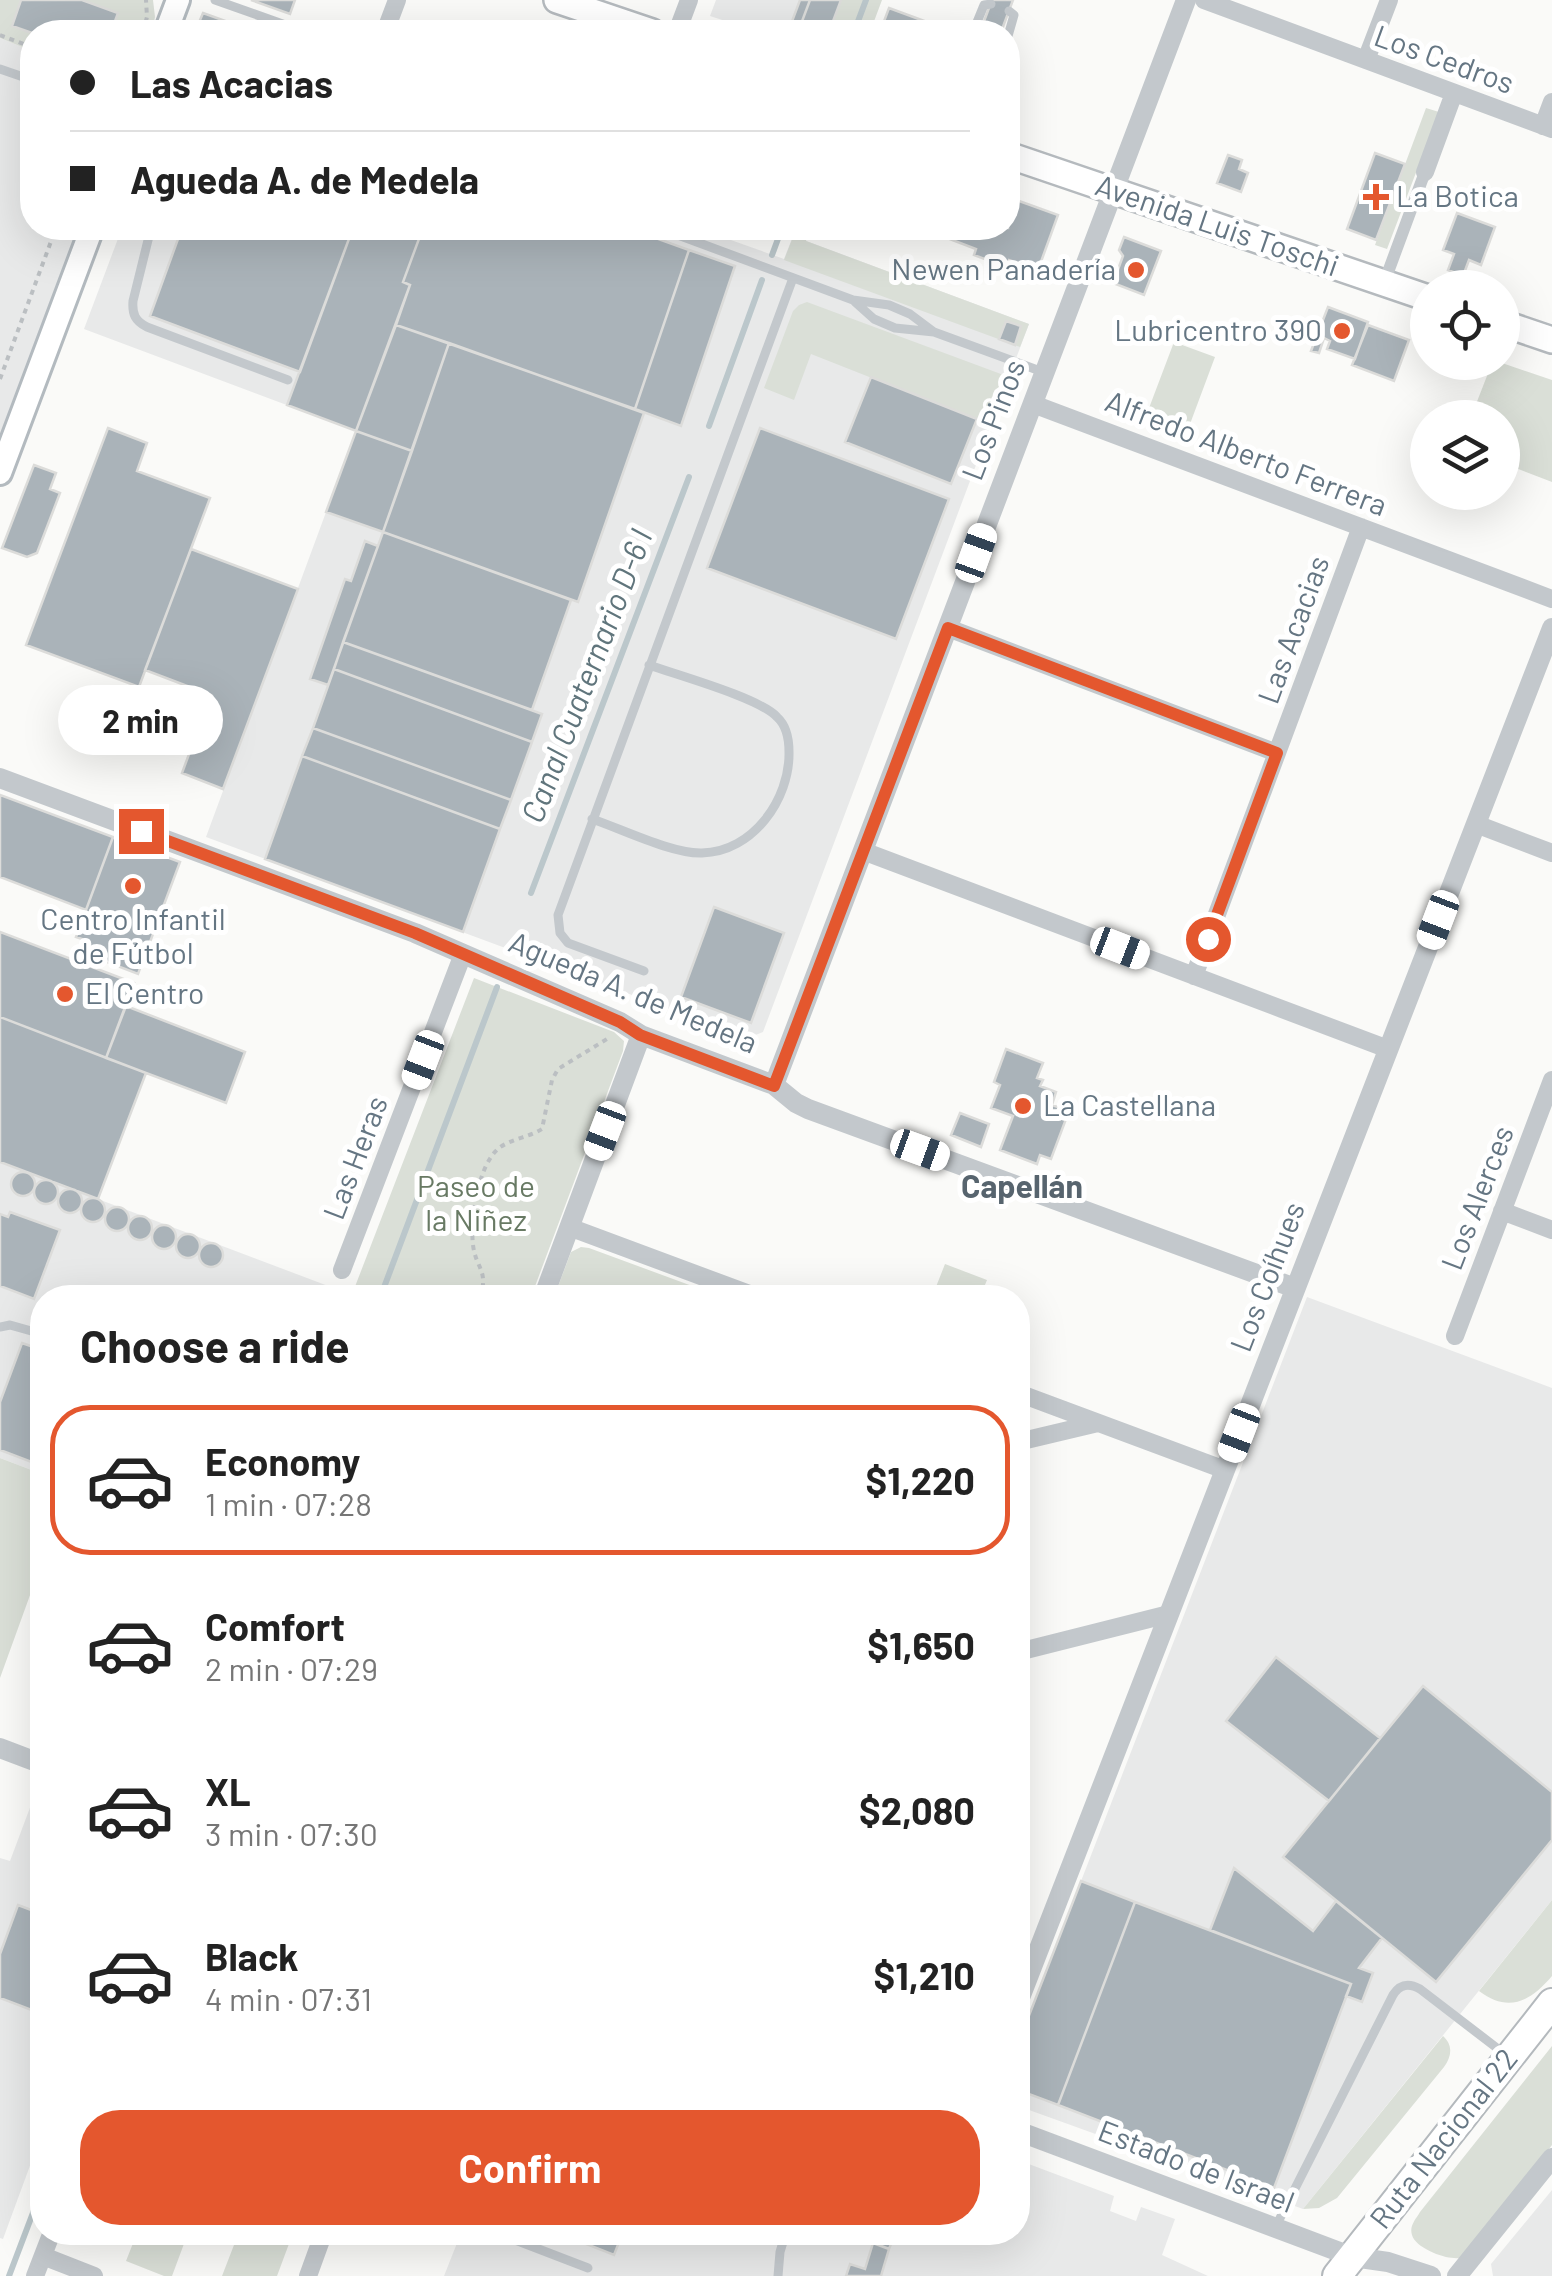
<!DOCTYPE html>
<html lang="en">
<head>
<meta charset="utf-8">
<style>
  :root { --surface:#fff; --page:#f6f6f6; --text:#222; --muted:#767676; --line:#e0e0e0; --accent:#e4572e }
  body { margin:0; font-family:Barlow,sans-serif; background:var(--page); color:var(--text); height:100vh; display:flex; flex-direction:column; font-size:38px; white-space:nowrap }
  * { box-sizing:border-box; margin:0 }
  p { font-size:32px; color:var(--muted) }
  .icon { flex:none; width:55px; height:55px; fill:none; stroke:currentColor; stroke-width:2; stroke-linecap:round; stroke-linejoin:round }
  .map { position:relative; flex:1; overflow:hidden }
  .details { position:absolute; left:30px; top:1285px; width:1000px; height:960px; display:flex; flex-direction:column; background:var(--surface); border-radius:40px; box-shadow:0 10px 40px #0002 }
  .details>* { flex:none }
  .hud { position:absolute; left:20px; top:20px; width:1000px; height:220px; border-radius:40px; box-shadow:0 10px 40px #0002; display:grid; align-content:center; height:220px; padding:0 50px; background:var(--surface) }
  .fabs { position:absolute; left:1410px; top:270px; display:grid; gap:20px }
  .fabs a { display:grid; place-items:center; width:110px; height:110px; border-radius:50%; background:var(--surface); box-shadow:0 10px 40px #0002; font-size:50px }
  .end { position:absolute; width:45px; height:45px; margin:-22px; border:12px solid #e4572e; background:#fff; box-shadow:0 0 0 5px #fff }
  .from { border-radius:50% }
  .bubble { position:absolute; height:70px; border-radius:35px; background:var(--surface); box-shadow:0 10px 40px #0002; font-size:32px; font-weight:700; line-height:70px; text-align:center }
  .car { position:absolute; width:30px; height:60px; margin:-30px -15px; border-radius:12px; box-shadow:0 0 8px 2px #0007; background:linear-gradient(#fff 24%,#345 0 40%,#fff 0 76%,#345 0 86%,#fff 0) }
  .hud b { display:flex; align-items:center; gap:35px; height:95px; font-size:38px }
  .hud b+b { border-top:2px solid var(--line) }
  .hud i { width:25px; height:25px; background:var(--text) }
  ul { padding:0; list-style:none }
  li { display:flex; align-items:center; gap:30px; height:150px; margin:0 20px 15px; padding:0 30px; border:5px solid transparent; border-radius:40px }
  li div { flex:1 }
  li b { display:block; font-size:38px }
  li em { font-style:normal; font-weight:700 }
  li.selected { border-color:var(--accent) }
  li>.icon { width:90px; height:90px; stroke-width:1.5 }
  h2 { padding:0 50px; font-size:45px; line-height:120px }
  .button { display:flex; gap:20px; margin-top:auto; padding:20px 50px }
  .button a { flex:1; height:115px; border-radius:40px; background:var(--accent); color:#fff; font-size:40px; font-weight:700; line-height:115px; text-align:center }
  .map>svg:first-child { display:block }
  .built { fill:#e8e9e9 }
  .green { fill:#dadfd7 }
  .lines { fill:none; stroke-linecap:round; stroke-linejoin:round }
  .stream { stroke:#bbc7cb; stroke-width:6 }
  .building { fill:#aab3b9; stroke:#dcdcda; stroke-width:2.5 }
  .secondary-casing { stroke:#b3babf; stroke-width:28 }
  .primary-casing { stroke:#b5babe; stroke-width:30 }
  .trunk-casing { stroke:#b4b9bd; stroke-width:32 }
  .path { stroke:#bbbfc2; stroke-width:4; stroke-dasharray:5 5; stroke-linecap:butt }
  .service { stroke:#c3c8cc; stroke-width:9 }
  .pedestrian { stroke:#c3c8cc; stroke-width:12 }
  .minor { stroke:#c3c8cc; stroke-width:18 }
  .tertiary { stroke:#c3c8cc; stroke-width:20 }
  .secondary { stroke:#fff; stroke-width:22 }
  .primary { stroke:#fff; stroke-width:25 }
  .trunk { stroke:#fff; stroke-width:28 }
  .route { stroke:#e4572e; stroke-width:12 }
  .poi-dot { fill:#e4572e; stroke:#fff; stroke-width:4 }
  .labels { text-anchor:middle; stroke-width:10; stroke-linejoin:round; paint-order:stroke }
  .street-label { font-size:30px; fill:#657683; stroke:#fff }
  .poi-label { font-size:30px; fill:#657683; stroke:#fff; text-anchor:start }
  .park-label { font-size:30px; fill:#687a64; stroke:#fff }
  .water-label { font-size:32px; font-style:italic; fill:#60757c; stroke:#fff }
  .neighbourhood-label { font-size:32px; font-weight:bold; fill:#57646e; stroke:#fff }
</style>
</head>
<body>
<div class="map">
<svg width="1552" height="2276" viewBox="0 0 1552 2276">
  <rect width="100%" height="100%" fill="#fafaf8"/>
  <path class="built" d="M716,0H841L829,32H759L710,16Z
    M0,38L32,51V228H79L0,437Z
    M122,228H697L784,259L793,236L1029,324L763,1032L748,1038L206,837L356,431L84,329Z
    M0,1162L352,1295L351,1297L42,1298V1474L0,1458Z
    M1307,1297L1552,1388V1900L1303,2209L1018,2106V2044Z
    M37,1789L42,1791V2133L3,2239L0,2238V1858L10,1861Z
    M1018,2160L1114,2196L1110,2211L1136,2221L1141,2207L1175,2219L1162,2255L1208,2276H444L461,2233L1018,2232Z
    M1552,2190V2276H1493L1491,2264Z"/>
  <path class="green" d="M0,0H153L155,17L152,32H32V51L0,38Z
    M841,0H882L870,32H829Z
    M1426,108L1439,112L1387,249L1375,245Z
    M789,228H810L806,241L1029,324L1020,347L784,260L793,237L787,234Z
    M807,302L1009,377L991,425L811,354L794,400L764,388L793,311L799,305Z
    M1174,342L1215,357L1187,432L1146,416Z
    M1492,363H1502L1552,380V482L1503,463L1502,418L1471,417Z
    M474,978L614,1032L624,1041L623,1051L531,1297H351Z
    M581,1247L589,1248L722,1297H554L571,1252Z
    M945,1264L987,1280L980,1297H932Z
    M0,1458L42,1474V1562L0,1678Z
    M1552,1900V1976C1530,2002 1508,2013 1479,1991Z
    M1443,2036C1453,2045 1452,2056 1444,2067L1337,2198L1319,2208L1303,2209Z
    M1552,2046V2145L1469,2254C1462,2258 1462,2259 1454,2258C1442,2258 1415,2247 1412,2235C1409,2226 1416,2219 1420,2212Z
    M239,2232L293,2233L277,2276H222Z
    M137,2233H188L172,2276H164L126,2261Z"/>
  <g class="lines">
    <path class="stream" d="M854,32L866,0
      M772,255L782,228
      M709,426L762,280
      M531,893L689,477
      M380,1298L497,987
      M9,2276L42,2189"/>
  </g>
  <path class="building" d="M21,0H82L118,13L111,32L32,33L12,26Z
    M251,0H295L290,14Z
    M800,0H810L798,32H788Z
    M810,0H841L829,32H798Z
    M992,0H1013L1001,32H980Z
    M889,8L954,32H880Z
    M203,13L256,32H195Z
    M1375,153L1405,164L1376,240L1347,229Z
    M1228,155L1242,160L1239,169L1248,173L1241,192L1217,183Z
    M1008,197L1058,215L1038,270L1009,260L1006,267L974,255L976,249L947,238L949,232L936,228H1008Z
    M1457,213L1495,227L1481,265L1469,260L1463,276L1448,270L1454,254L1443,250Z
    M182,228H353L300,372L150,316Z
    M353,228H423L403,282L410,285L356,431L287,405Z
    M423,228H628L689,250L635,409L396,325L410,285L403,282Z
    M1124,237L1161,251L1144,295L1113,283L1123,256L1119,250Z
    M689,250L735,266L681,426L635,409Z
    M1328,307L1368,322L1355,359L1327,349L1330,341L1324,338L1319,353L1311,351Z
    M1006,321L1021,326L1015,345L999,339Z
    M396,325L449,343L412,451L356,431Z
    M1368,325L1409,340L1394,381L1352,365Z
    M449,343L644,413L578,602L383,532Z
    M871,377L977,419L951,484L845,442Z
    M108,428L147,443L137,471L210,498L139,687L26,645Z
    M760,428L949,499L896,639L707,568Z
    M356,431L412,451L383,532L326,512Z
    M34,465L56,473L50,489L60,493L37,553L27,557L2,548Z
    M383,532L571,600L532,710L343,642Z
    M365,541L378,546L328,685L310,679L345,579L351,581Z
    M191,549L298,589L223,789L182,773L211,695L145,670Z
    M343,642L542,714L532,742L334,669Z
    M334,669L532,742L511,800L313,728Z
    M313,728L511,800L500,829L302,756Z
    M302,756L500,829L463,932L265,859Z
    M0,795L113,837L86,910L0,877Z
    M113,837L180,862L138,974L81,952L85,940L76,937Z
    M714,907L784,933L751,1023L681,997Z
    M0,932L134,983L106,1058L0,1017Z
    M126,1006L245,1052L226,1103L106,1058Z
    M0,1017L146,1073L98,1199L0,1162Z
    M1006,1049L1043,1063L1037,1078L1043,1080L1040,1086L1056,1092L1052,1105L1069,1111L1051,1159L1040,1155L1037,1164L1000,1150L1013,1116L991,1108L1000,1085L994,1082Z
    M960,1113L989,1124L981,1147L951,1135Z
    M11 1184a12 12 0 1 1 24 0a12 12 0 1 1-24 0Z
    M34 1192a12 12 0 1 1 24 0a12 12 0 1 1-24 0Z
    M58 1201a12 12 0 1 1 24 0a12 12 0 1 1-24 0Z
    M81 1210a12 12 0 1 1 24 0a12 12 0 1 1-24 0Z
    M105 1219a12 12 0 1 1 24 0a12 12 0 1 1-24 0Z
    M10,1212L60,1230L34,1299L0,1286V1214L8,1217Z
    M128 1228a12 12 0 1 1 24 0a12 12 0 1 1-24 0Z
    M152 1237a12 12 0 1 1 24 0a12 12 0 1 1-24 0Z
    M176 1246a12 12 0 1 1 24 0a12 12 0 1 1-24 0Z
    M199 1255a12 12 0 1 1 24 0a12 12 0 1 1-24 0Z
    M22,1343L42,1350V1466L0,1450V1402Z
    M1276,1657L1380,1738L1329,1801L1226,1721Z
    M1423,1686L1552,1792V1840L1436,1982L1283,1857Z
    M1234,1868L1313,1931L1336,1901L1382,1938L1359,1968L1373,1973L1362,2002L1346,1996L1351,1984L1210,1930Z
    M1081,1881L1135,1902L1058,2105L1018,2090V2044Z
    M1135,1902L1351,1984L1274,2188L1058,2105Z
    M18,1905L42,1914V2014L0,1998V1954Z
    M556,2232H623L614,2255Z
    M861,2232H896L889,2249L859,2237Z
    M873,2243L889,2249L881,2276H846L850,2264L865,2269Z"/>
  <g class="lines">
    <defs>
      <path id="secondary" d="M166,32L178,0
        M0,473L92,228"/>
      <path id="primary" d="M557,0L652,32
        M1008,155L1428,298
        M1502,323L1552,340"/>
      <path id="trunk" d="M1337,2276L1552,2003"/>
    </defs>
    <use href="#secondary" class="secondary-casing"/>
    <use href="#primary" class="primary-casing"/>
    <use href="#trunk" class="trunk-casing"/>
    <path class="path" d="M143,32L147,17L146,0
      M0,35L32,47
      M0,379L56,228
      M480,1298C489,1270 476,1269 473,1245C470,1219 478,1165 499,1148C511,1139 529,1137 542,1129L552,1080L558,1069L607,1039"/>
    <path class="service" d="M215,0L305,32
      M973,32L984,5L991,4
      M1008,36L1014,15L1009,11
      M0,69L32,80
      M151,228L133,301C132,314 135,321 147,327L288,380
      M659,228L853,300L889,305L910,314L934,332
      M855,302L874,319L895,328L934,332L1043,372
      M592,819C622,829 672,854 702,853C753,852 790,799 789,752C789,739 787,726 777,717C760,698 677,675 649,665
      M644,971L568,943L560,933L558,915L793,278
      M0,1327L10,1325L42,1334
      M1276,2226L1393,1995C1400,1984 1409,1983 1420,1989L1506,2055
      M504,2232L510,2238L588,2268
      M778,2276L780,2252L786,2232"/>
    <path class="pedestrian" d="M1384,283L1425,172"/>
    <path class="minor" d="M1204,0L1552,129
      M385,32L397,0
      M677,32L689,0
      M1366,60L1389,0
      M1543,126L1552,102
      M1425,172L1454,93
      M742,231L743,228
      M1033,404L1552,599
      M948,628L1277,753
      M1476,824L1552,853
      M863,851L1388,1049
      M1194,976L1361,527
      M1502,1211L1552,1230
      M569,1227L760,1298
      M342,1270L463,954
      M1455,1336L1552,1080
      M1018,1393L1225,1470
      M1018,1442L1098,1423
      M1018,1652L1169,1614
      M43,2256L94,2276
      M35,2276L52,2232
      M308,2276L324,2232"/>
    <path class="tertiary" d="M0,778L415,933L620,1022L641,1035L774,1085L796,1103L808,1109L1295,1288
      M774,1085L1186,0
      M543,1298L641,1035
      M0,1748L42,1764
      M1018,2003L1552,628
      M1018,2131L1353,2257L1388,2262L1431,2276
      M1457,2276L1552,2158"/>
    <use href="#secondary" class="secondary"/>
    <use href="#primary" class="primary"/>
    <use href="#trunk" class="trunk"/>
  </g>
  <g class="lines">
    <path class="route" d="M141,831L415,933L620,1022L640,1035L774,1086L948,628L1277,753L1208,939"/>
  </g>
  <g class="poi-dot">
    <path d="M1371 182h10v10h10v10h-10v10h-10v-10h-10v-10h10z"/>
    <circle cx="1136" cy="270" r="10"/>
    <circle cx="1342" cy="331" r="10"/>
    <circle cx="133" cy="886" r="10"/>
    <circle cx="65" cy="994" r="10"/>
    <circle cx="1023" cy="1106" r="10"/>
  </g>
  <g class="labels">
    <g class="street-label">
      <text transform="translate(1444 60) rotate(20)" y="10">Los Cedros</text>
      <text transform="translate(1217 226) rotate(19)" y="10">Avenida Luis Toschi</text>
      <text transform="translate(994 420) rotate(-69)" y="10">Los Pinos</text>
      <text transform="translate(1246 454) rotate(21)" y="10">Alfredo Alberto Ferrera</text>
      <text transform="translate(1294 630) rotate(-70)" y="10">Las Acacias</text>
      <text transform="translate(633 993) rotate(23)" y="10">Agueda A. de Medela</text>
      <text transform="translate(356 1158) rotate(-69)" y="10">Las Heras</text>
      <text transform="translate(1478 1198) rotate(-69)" y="10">Los Alerces</text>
      <text transform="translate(1268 1277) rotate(-69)" y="10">Los Coíhues</text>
      <text transform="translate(1444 2139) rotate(-52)" y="10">Ruta Nacional 22</text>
      <text transform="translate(1196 2167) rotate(21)" y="10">Estado de Israel</text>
    </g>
    <g class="poi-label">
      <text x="1396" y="207">La Botica</text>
      <text x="1116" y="280" text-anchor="end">Newen Panadería</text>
      <text x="1322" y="341" text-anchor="end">Lubricentro 390</text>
      <text x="133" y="930" text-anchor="middle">Centro Infantil<tspan x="133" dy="34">de Fútbol</tspan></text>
      <text x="85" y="1004">El Centro</text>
      <text x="1043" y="1116">La Castellana</text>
    </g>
    <g class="park-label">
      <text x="476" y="1197">Paseo de<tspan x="476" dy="34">la Niñez</tspan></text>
    </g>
    <g class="water-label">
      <text transform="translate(587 676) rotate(-69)" y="11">Canal Cuaternario D-6 I</text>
    </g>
    <g class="neighbourhood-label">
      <text x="1022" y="1198">Capellán</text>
    </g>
  </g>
</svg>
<div class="fabs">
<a><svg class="icon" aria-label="locate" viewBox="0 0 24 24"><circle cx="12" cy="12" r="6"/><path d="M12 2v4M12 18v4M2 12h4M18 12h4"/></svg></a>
<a><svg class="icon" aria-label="layers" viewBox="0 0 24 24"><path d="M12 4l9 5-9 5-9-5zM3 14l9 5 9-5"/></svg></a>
</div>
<i class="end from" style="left:1208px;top:939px"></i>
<i class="end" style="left:141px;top:831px"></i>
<div class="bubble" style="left:58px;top:685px;width:165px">2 min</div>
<i class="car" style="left:976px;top:553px;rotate:20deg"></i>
<i class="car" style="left:1438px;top:920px;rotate:201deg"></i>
<i class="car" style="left:1120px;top:948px;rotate:111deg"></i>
<i class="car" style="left:423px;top:1060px;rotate:201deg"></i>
<i class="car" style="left:605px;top:1131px;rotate:201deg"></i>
<i class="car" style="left:920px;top:1150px;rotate:110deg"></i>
<i class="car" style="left:1239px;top:1433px;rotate:201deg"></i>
<div class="hud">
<b><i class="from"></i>Las Acacias</b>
<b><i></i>Agueda A. de Medela</b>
</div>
<section class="details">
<h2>Choose a ride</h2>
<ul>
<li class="selected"><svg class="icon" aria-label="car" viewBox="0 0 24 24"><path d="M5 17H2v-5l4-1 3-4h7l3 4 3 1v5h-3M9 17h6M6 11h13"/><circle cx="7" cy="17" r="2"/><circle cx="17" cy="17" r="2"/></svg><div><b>Economy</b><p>1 min · 07:28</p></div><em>$1,220</em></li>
<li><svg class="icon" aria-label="car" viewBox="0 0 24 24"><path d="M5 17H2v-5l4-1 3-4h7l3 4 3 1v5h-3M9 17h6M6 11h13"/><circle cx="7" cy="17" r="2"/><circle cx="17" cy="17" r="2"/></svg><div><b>Comfort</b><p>2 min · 07:29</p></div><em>$1,650</em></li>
<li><svg class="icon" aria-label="car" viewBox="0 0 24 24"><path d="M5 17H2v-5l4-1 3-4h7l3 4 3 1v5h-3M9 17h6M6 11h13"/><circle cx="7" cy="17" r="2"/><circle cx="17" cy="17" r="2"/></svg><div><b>XL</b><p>3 min · 07:30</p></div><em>$2,080</em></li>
<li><svg class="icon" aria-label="car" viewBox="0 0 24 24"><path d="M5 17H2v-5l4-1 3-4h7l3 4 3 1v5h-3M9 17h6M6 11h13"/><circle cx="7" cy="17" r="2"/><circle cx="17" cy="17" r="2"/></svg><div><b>Black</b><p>4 min · 07:31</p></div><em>$1,210</em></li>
</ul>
<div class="button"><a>Confirm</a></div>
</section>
</div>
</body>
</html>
